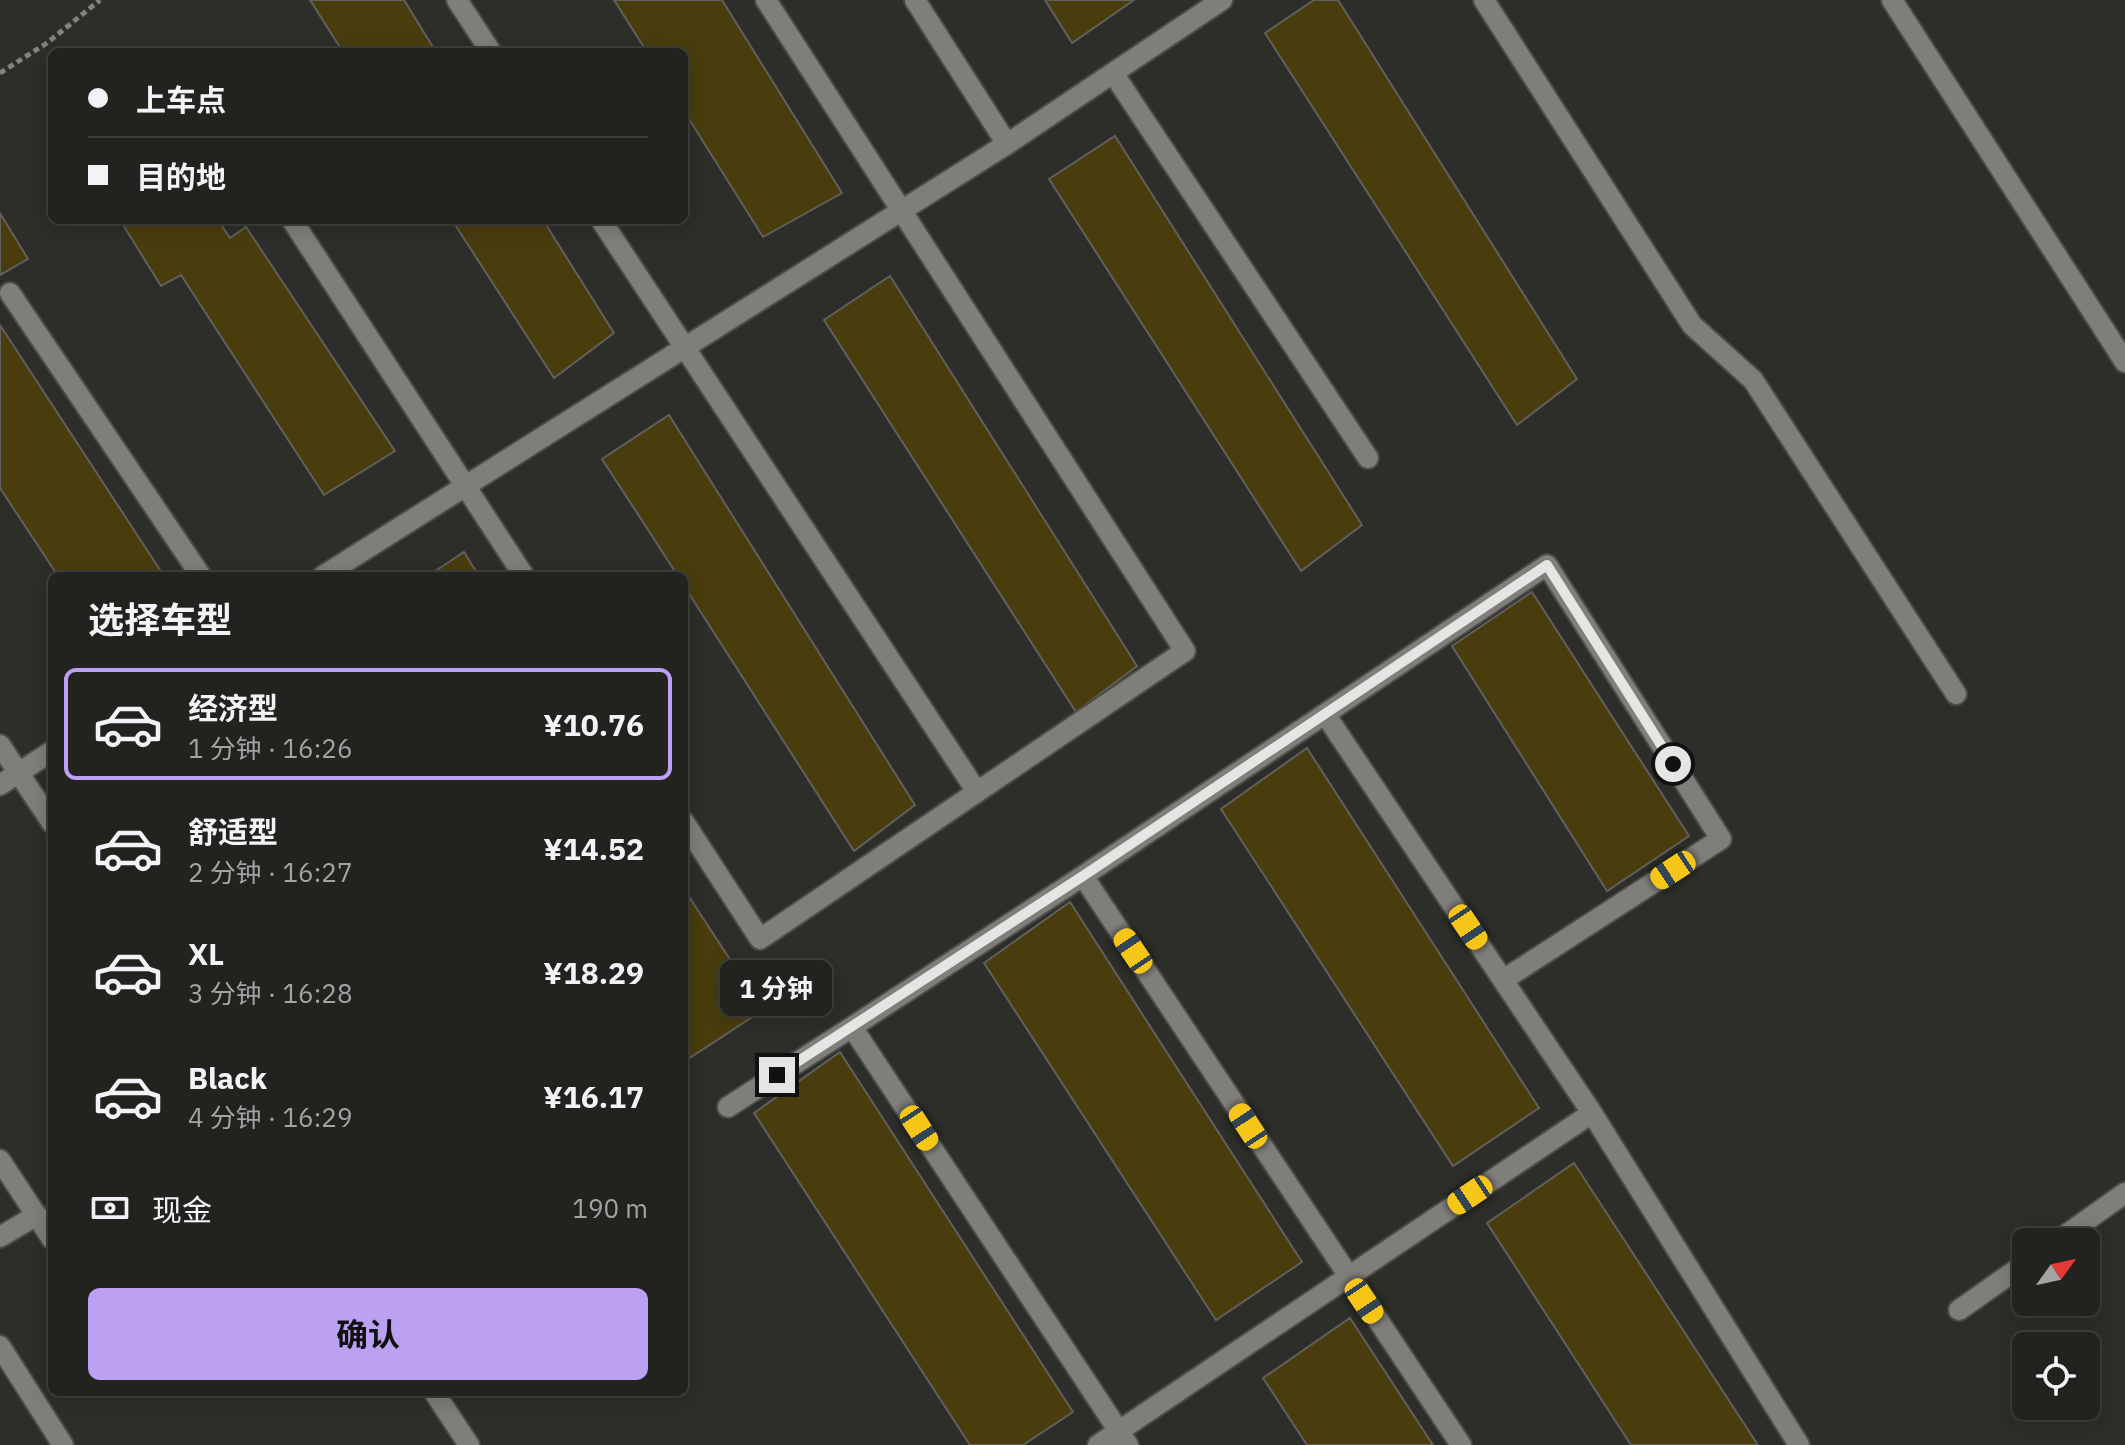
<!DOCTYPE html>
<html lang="zh">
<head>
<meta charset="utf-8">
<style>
  :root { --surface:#22221f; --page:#2a2a28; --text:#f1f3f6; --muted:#a2a4a4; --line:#3f3f3d; --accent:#bca0f2 }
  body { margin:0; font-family:"IBM Plex Sans","Noto Sans SC",sans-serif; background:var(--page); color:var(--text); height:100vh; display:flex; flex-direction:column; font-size:30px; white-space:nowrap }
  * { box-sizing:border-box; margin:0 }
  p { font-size:26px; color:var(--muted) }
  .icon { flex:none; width:44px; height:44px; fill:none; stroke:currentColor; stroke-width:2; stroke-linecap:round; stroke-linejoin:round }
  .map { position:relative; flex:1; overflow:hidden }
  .panel { position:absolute; left:48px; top:572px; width:640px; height:824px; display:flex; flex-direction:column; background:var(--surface); border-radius:12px; box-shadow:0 4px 20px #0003,0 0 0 2px var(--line) }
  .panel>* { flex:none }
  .banner { position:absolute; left:48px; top:48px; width:640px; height:176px; border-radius:12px; box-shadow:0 4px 20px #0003,0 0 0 2px var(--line); display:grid; align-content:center; height:176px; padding:0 40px; background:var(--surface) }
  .needle { width:52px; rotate:57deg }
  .buttons { position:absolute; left:2012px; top:1228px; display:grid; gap:16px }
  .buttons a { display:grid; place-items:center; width:88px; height:88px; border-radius:12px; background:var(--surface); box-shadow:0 4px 20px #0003,0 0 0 2px var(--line); font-size:40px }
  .end { position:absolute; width:36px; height:36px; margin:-18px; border:10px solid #e6e5e3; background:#111; box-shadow:0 0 0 4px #111 }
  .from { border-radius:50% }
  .bubble { position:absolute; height:56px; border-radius:12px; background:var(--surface); box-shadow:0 4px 20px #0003,0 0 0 2px var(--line); font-size:26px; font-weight:700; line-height:56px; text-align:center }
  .car { position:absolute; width:24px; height:48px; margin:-24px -12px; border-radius:10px; box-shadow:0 0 6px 2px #0007; background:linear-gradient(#f5c518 24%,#345 0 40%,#f5c518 0 76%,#345 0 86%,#f5c518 0) }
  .banner b { display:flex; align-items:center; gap:28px; height:76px; font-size:30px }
  .banner b+b { border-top:2px solid var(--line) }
  .banner i { width:20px; height:20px; background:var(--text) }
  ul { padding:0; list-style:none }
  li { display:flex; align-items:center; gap:24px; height:112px; margin:0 16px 12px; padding:0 24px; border:4px solid transparent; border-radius:12px }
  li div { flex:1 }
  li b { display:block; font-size:30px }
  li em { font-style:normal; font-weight:700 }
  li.on { border-color:var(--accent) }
  li>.icon { width:72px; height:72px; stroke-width:1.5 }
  h2 { padding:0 40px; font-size:36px; line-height:96px }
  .pay { display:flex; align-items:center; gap:20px; height:88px; padding:0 40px; font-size:30px }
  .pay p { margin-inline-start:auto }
  .action { display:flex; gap:16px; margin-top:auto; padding:16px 40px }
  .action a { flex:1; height:92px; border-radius:12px; background:var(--accent); color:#111; font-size:32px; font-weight:700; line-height:92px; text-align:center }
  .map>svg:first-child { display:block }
  .building { fill:#493d0e; stroke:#61605d; stroke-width:2 }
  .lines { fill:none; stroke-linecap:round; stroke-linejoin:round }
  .minor-casing { stroke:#4c4b48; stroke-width:24 }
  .path { stroke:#82827e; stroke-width:5; stroke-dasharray:6 4; stroke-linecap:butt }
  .minor { stroke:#7f7e7a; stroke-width:20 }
  .route { stroke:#e6e5e3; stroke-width:10 }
</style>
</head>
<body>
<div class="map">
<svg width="2125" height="1445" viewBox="0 0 2125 1445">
  <rect width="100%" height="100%" fill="#2d2d29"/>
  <path class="building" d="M310,0H404L436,52H343Z
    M614,0H722L842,193L763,237L684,111V52H647Z
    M1045,0H1134L1072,43Z
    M1314,0H1338L1577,379L1517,425L1265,33Z
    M1115,136L1362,525L1301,571L1049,179Z
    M0,213L28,259L0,275Z
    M120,220H218L230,238L246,227L395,451L324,495L181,275L161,286Z
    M452,220H543L614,333L554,378Z
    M890,276L1137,666L1076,712L824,320Z
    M0,325L164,576H58L0,488Z
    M669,415L915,805L854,851L684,586V576H678L602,459Z
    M464,552L479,576H428Z
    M1532,592L1689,836L1607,891L1452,646Z
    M1307,748L1539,1108L1453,1166L1221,809Z
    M684,889L763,1010L688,1059L684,1053Z
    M1070,902L1302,1262L1216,1320L984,963Z
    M840,1052L1073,1412L1023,1445H970L754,1113Z
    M1574,1163L1758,1445H1631L1487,1223Z
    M1350,1318L1433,1445H1307L1263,1378Z"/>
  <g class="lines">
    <defs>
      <path id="minor" d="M457,0L491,52
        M766,0L1185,651L977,792
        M915,0L1007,144
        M1484,0L1692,325L1753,380L1956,694
        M1892,0L2125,362
        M1113,73L1368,458
        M292,220L524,576
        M601,220L977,792L760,939L684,822
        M10,293L201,576
        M323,576L1007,144L1222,0
        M1325,714L1547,565L1721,839L1503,980
        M0,745L52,823
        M0,785L52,751
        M1083,876L852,1027L1128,1445
        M728,1107L852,1027
        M0,1160L52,1239
        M0,1237L37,1215
        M2056,1242L2125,1193
        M1959,1310L2026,1263
        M0,1346L63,1445
        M434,1392L469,1445
        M1098,1445L1592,1113L1799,1445
        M1461,1445L1083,876L1325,714L1592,1113"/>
    </defs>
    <use href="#minor" class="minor-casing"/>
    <path class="path" d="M0,73L47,43L100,0"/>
    <use href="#minor" class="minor"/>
  </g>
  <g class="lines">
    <path class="route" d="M777,1075L1083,876L1547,565L1673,764"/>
  </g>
</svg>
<div class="buttons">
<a><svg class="needle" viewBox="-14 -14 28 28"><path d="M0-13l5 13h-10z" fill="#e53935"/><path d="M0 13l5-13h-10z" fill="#a2a4a4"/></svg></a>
<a><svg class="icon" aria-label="locate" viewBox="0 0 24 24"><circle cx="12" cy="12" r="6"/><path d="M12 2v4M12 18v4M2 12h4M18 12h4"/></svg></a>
</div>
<i class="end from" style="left:1673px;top:764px"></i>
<i class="end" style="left:777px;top:1075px"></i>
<div class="bubble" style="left:720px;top:960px;width:112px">1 分钟</div>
<i class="car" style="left:1673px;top:870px;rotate:237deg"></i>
<i class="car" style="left:1468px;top:927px;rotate:146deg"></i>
<i class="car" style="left:1133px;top:951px;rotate:326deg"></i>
<i class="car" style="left:1248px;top:1126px;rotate:327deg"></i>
<i class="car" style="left:919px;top:1128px;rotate:147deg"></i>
<i class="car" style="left:1470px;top:1195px;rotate:236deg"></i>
<i class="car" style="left:1364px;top:1301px;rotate:146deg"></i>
<div class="banner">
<b><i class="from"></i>上车点</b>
<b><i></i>目的地</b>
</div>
<section class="panel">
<h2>选择车型</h2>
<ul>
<li class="on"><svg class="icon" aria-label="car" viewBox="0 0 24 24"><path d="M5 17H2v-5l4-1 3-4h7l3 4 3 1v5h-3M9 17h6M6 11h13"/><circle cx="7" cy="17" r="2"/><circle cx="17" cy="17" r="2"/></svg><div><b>经济型</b><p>1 分钟 · 16:26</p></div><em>¥10.76</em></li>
<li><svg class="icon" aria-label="car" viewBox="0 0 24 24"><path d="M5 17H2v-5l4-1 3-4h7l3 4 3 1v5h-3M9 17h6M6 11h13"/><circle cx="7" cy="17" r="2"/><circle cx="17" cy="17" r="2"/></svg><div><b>舒适型</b><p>2 分钟 · 16:27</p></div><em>¥14.52</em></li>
<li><svg class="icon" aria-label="car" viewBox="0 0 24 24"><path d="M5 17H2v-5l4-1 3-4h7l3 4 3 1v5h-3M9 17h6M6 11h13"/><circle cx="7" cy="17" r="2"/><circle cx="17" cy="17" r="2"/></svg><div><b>XL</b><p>3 分钟 · 16:28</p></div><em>¥18.29</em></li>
<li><svg class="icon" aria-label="car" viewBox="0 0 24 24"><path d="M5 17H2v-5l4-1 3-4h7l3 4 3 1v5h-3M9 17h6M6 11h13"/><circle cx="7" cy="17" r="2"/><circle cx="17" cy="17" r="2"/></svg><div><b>Black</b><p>4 分钟 · 16:29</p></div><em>¥16.17</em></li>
</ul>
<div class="pay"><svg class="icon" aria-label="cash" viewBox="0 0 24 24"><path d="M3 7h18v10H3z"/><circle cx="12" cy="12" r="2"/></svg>现金<p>190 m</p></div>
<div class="action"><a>确认</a></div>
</section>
</div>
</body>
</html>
